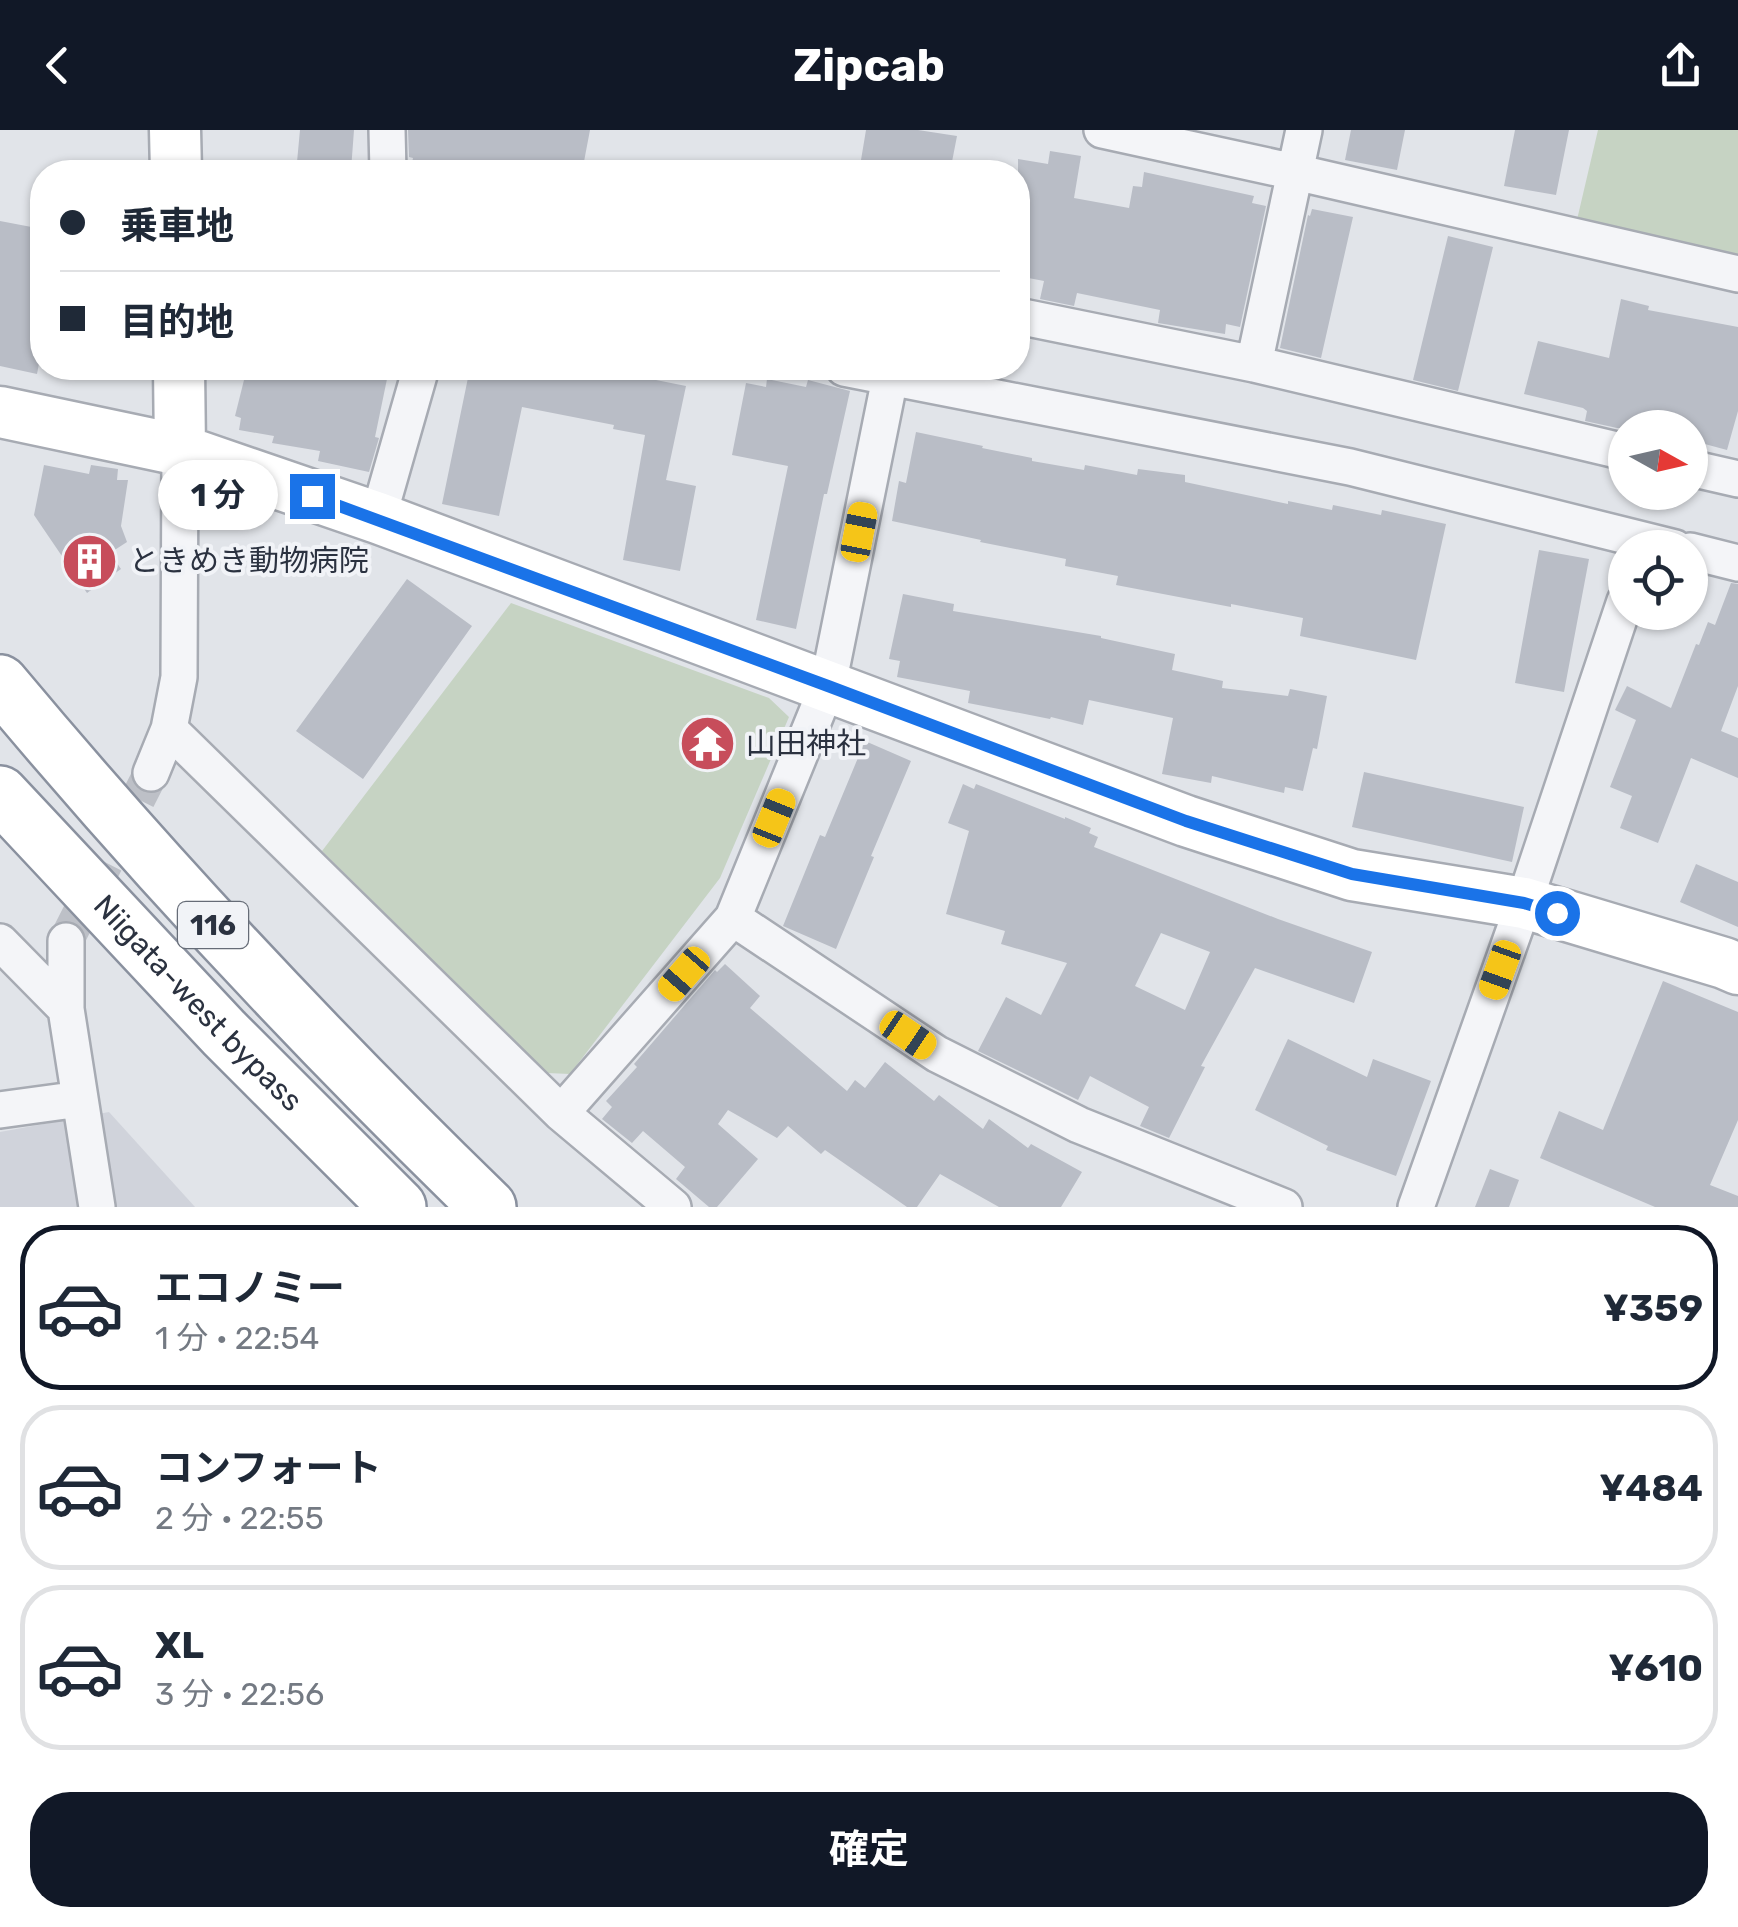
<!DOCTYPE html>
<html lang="ja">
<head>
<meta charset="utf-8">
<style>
  :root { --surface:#fff; --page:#f6f6f7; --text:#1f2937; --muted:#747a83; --line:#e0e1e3; --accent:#111827 }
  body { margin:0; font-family:Rubik,"Noto Sans JP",sans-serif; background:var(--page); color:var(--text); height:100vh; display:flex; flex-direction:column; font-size:38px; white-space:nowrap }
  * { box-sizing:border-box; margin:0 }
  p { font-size:32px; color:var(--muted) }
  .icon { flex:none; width:55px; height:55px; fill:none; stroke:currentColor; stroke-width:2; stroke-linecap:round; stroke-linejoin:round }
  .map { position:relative; height:1077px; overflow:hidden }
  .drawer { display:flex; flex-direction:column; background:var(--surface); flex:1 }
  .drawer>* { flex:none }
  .guide { position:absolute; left:30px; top:30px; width:1000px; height:220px; border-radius:40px; box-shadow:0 2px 8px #0004; display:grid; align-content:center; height:220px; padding:0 30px; background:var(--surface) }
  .needle { width:65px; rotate:98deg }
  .fabs { position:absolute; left:1608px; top:280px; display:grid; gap:20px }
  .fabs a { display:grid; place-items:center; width:100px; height:100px; border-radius:50%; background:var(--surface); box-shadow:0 2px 8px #0004; font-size:50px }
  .end { position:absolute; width:45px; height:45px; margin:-22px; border:12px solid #1a73e8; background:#fff; box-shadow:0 0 0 5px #fff }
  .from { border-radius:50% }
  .bubble { position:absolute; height:70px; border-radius:35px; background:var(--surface); box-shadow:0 2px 8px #0004; font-size:32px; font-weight:700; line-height:70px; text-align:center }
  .car { position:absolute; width:30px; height:60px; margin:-30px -15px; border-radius:12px; box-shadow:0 0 8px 2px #0007; background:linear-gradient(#f5c518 24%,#345 0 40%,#f5c518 0 76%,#345 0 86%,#f5c518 0) }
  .guide b { display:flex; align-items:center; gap:35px; height:95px; font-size:38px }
  .guide b+b { border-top:2px solid var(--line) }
  .guide i { width:25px; height:25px; background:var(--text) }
  ul { padding:18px 0 0; list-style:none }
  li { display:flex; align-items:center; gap:30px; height:165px; margin:0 20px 15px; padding:0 10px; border:5px solid var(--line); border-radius:40px }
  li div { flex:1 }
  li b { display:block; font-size:38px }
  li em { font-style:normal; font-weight:700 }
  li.selected { border-color:var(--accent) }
  li>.icon { width:90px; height:90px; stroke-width:1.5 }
  .action { display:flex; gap:20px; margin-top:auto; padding:20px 30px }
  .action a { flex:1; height:115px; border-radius:40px; background:var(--accent); color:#fff; font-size:40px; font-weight:700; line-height:115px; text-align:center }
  header { display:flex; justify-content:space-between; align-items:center; height:130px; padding:0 30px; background:var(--accent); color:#fff; font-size:45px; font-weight:700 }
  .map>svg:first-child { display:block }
  .built { fill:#d0d3db }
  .green { fill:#c6d3c3 }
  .building { fill:#b9bdc6; fill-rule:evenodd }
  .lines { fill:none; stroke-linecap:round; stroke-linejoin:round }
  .street-tunnel { stroke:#bdc0c7; stroke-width:35; stroke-dasharray:35 18; stroke-linecap:butt }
  .street-casing { stroke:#a7abb3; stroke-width:40 }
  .secondary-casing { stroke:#a7abb3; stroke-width:55 }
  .highway-casing { stroke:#8a919f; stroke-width:60 }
  .street { stroke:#f4f5f8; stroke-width:35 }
  .secondary { stroke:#fff; stroke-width:50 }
  .highway { stroke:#fff; stroke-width:55 }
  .route { stroke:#1a73e8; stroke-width:12 }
  .labels { text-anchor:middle; stroke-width:8; stroke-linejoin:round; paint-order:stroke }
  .shield { fill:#f1f3f7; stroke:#666c77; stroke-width:2.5 }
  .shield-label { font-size:28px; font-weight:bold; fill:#2b3240 }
  .poi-label { font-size:30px; fill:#2b3240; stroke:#f1f3f7; text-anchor:start }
  .street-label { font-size:30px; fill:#2b3240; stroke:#f1f3f7 }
</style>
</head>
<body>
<header><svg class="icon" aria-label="back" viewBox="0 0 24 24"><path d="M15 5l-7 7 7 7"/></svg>Zipcab<svg class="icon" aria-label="share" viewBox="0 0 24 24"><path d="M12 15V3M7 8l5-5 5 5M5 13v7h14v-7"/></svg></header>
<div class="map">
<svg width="1738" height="1077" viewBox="0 0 1738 1077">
  <rect width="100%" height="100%" fill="#e1e4e9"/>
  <path class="built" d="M109,982L195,1077H0V1002Z"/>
  <path class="green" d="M1598,0H1738V132L1576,94Z
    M511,473L769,568L789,587L720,748L570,944L547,943L322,721Z"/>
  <path class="building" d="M300,0H354L351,40L321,37L320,34L297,32Z
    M408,0H590L582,42H519L459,31L457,42H410L413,28L409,27Z
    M866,0H918L957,6L950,42H859Z
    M1351,0H1405L1397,40L1345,30Z
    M1515,0H1569L1556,65L1504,56Z
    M1050,21L1081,26L1074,68L1129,78L1133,56L1142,57L1144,42L1254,66L1252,73L1266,76L1240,197L1226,194L1225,204L1158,193L1160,180L1077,163L1074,176L1040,169L1044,151L1018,146V29L1048,34Z
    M1312,79L1353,87L1321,228L1280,218L1308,85L1310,86Z
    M0,91L42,99V218L37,244L0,236Z
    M1448,106L1493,117L1458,261L1413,250Z
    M1621,169L1649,176L1648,180L1738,197V281L1727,320L1690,310V298H1617L1585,291L1587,281L1583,278L1524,264L1538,211L1609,228Z
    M255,238H289L326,246L328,238H338L387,249L375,307L379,308L369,342L318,331L320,321L272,313L274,306L239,300L241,288L235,286L246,242L254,244Z
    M470,238H596L686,256L666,350L696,356L680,441L623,430L645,305L613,299L614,295L522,277L499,386L442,374Z
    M767,249L806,257L808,250L850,261L827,364H824L796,499L756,490L788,336L732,325L746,253L766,257Z
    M916,302L983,316L982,318L1032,328V331L1084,340L1085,335L1137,345L1138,339L1185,345V352L1288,374V371L1332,380L1333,375L1381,385L1382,380L1446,394L1416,530L1300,506L1303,488L1231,474V477L1116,455L1118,446L1065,436L1066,429L980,412L981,410L892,391L899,351L906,353Z
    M44,335L89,344L91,335L118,339L117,350H128L121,396L127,412L110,423L121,439L87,463L34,385Z
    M1539,420L1589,429L1564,562L1515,553Z
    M407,449L472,496L363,649L296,601Z
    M1731,453L1738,454V556L1721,601L1738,608V648L1691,628L1658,713L1620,698L1632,666L1610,657L1636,590L1615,580L1627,556L1671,578L1696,514L1699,515L1708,492L1715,495Z
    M903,464L954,474L953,481L1101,506V508L1175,524L1172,540L1223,551L1222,558L1288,566L1290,559L1327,566L1317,619L1313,618L1303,661L1285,657L1284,663L1212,646L1211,653L1162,644L1173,588L1089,570L1083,595L1051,587L1050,589L968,573L970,561L897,547L900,531L889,529Z
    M865,611L911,631L871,726L874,727L836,819L783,796L820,705L825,707Z
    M1364,642L1524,677L1512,732L1352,697Z
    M963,654L974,659L976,654L1065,689V687L1091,698L1089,703L1098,707L1094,717L1278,789L1372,822L1354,873L1255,838L1201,936L1205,937L1169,1008L1140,996L1149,977L1090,946L1078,970L978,921L1006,867L1041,885L1067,833L1001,814L1005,801L946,784L969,701L948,693ZM1161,803L1210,822L1185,880L1135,856Z
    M1696,734L1738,752V797L1680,772Z
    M725,834L760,866L750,878L847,961L855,950L865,958L885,932L934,971L939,965L983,999L989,989L1028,1018L1031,1014L1082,1042L1061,1077H999L940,1044L917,1077H907L825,1020L821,1024L788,996L777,1008L728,980L718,994L758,1029L717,1077H709L676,1049L685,1037L643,1001L632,1013L602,989L612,977L606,971L637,937L634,934L715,840L717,842Z
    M1663,851L1738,882V990L1710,1055L1738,1066V1077H1655L1540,1028L1559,981L1603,1000Z
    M1288,909L1367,947L1373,929L1431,951L1396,1046L1326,1020L1328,1016L1255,980Z
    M1490,1039L1519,1050L1509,1077H1475Z"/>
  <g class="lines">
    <path class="street-tunnel" d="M66,811L151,643"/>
    <defs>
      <path id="street" d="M387,0L388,42
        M1102,0L1295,42L1738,144
        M1018,186L1254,234L1625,322
        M1254,234L1304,0
        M844,238L1350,337L1675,418
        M1690,338L1738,349
        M378,388L421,238
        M1690,421L1738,433
        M169,599L561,983L673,1077
        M151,643L169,599L179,547L180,320
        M733,788L937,924L1079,995L1284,1077
        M66,811V879L97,1077
        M0,812L66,879
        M0,980L80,969
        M561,983L733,788L828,555L890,248
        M1416,1077L1524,773L1625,471"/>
      <path id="secondary" d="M175,0L176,42
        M179,238L180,320
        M0,282L180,320L378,388L1186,691L1352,745L1524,773L1724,833L1738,839"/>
      <g id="highway">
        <path d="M0,553C153,736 317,911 488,1077"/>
        <path id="s1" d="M0,664L224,903L398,1077"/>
      </g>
    </defs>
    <use href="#street" class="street-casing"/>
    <use href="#secondary" class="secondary-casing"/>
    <use href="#highway" class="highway-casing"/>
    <use href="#street" class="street"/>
    <use href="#secondary" class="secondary"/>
    <use href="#highway" class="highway"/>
  </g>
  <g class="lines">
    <path class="route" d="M312,366L828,556L1186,691L1352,744L1524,773L1557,783"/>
  </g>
  <defs>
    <symbol id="building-disc" viewBox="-11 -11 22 22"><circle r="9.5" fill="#c74d5b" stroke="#f1f3f7"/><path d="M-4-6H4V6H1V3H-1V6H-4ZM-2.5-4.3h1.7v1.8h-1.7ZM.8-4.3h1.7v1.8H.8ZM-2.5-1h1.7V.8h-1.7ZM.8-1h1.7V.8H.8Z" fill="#fff"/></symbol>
    <symbol id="temple-disc" viewBox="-11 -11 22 22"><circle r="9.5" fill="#c74d5b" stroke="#f1f3f7"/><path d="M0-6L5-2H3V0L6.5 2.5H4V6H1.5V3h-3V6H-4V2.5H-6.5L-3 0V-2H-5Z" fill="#fff"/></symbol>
  </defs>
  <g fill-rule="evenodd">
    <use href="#building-disc" x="58" y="400" width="63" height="63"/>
    <use href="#temple-disc" x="676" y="582" width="63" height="63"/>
  </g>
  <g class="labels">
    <rect class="shield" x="178" y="772" width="70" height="46" rx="8"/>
    <g class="shield-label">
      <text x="213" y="805">116</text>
    </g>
    <g class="poi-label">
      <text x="129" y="441">ときめき動物病院</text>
      <text x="746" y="624">山田神社</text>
    </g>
    <g class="street-label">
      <text dy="10" stroke="none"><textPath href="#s1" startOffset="288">Niigata-west bypass</textPath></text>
    </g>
  </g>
</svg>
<div class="fabs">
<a><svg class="needle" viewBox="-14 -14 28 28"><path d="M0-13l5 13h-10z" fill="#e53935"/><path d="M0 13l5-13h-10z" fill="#747a83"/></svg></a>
<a><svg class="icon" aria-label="locate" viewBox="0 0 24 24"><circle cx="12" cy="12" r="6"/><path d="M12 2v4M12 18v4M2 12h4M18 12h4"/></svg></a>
</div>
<i class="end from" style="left:1557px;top:783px"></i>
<i class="end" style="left:312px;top:366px"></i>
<div class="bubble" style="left:158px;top:330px;width:120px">1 分</div>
<i class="car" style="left:859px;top:402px;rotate:11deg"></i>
<i class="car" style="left:774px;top:688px;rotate:22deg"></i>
<i class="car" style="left:1500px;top:840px;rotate:200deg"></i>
<i class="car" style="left:684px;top:844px;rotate:221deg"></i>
<i class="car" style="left:908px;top:905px;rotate:124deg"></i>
<div class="guide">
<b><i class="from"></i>乗車地</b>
<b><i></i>目的地</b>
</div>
</div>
<section class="drawer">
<ul>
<li class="selected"><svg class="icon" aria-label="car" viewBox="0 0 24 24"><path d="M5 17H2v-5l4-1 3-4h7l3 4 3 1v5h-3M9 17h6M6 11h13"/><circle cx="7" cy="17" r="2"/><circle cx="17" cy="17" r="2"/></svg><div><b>エコノミー</b><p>1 分 · 22:54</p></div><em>¥359</em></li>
<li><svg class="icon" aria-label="car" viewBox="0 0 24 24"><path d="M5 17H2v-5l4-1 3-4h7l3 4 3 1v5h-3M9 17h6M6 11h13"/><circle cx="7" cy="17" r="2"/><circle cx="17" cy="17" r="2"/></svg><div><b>コンフォート</b><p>2 分 · 22:55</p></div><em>¥484</em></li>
<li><svg class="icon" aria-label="car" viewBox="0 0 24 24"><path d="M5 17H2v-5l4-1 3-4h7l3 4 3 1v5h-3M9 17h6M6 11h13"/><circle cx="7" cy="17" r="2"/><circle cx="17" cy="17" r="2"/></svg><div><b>XL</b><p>3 分 · 22:56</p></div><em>¥610</em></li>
</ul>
<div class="action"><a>確定</a></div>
</section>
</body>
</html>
